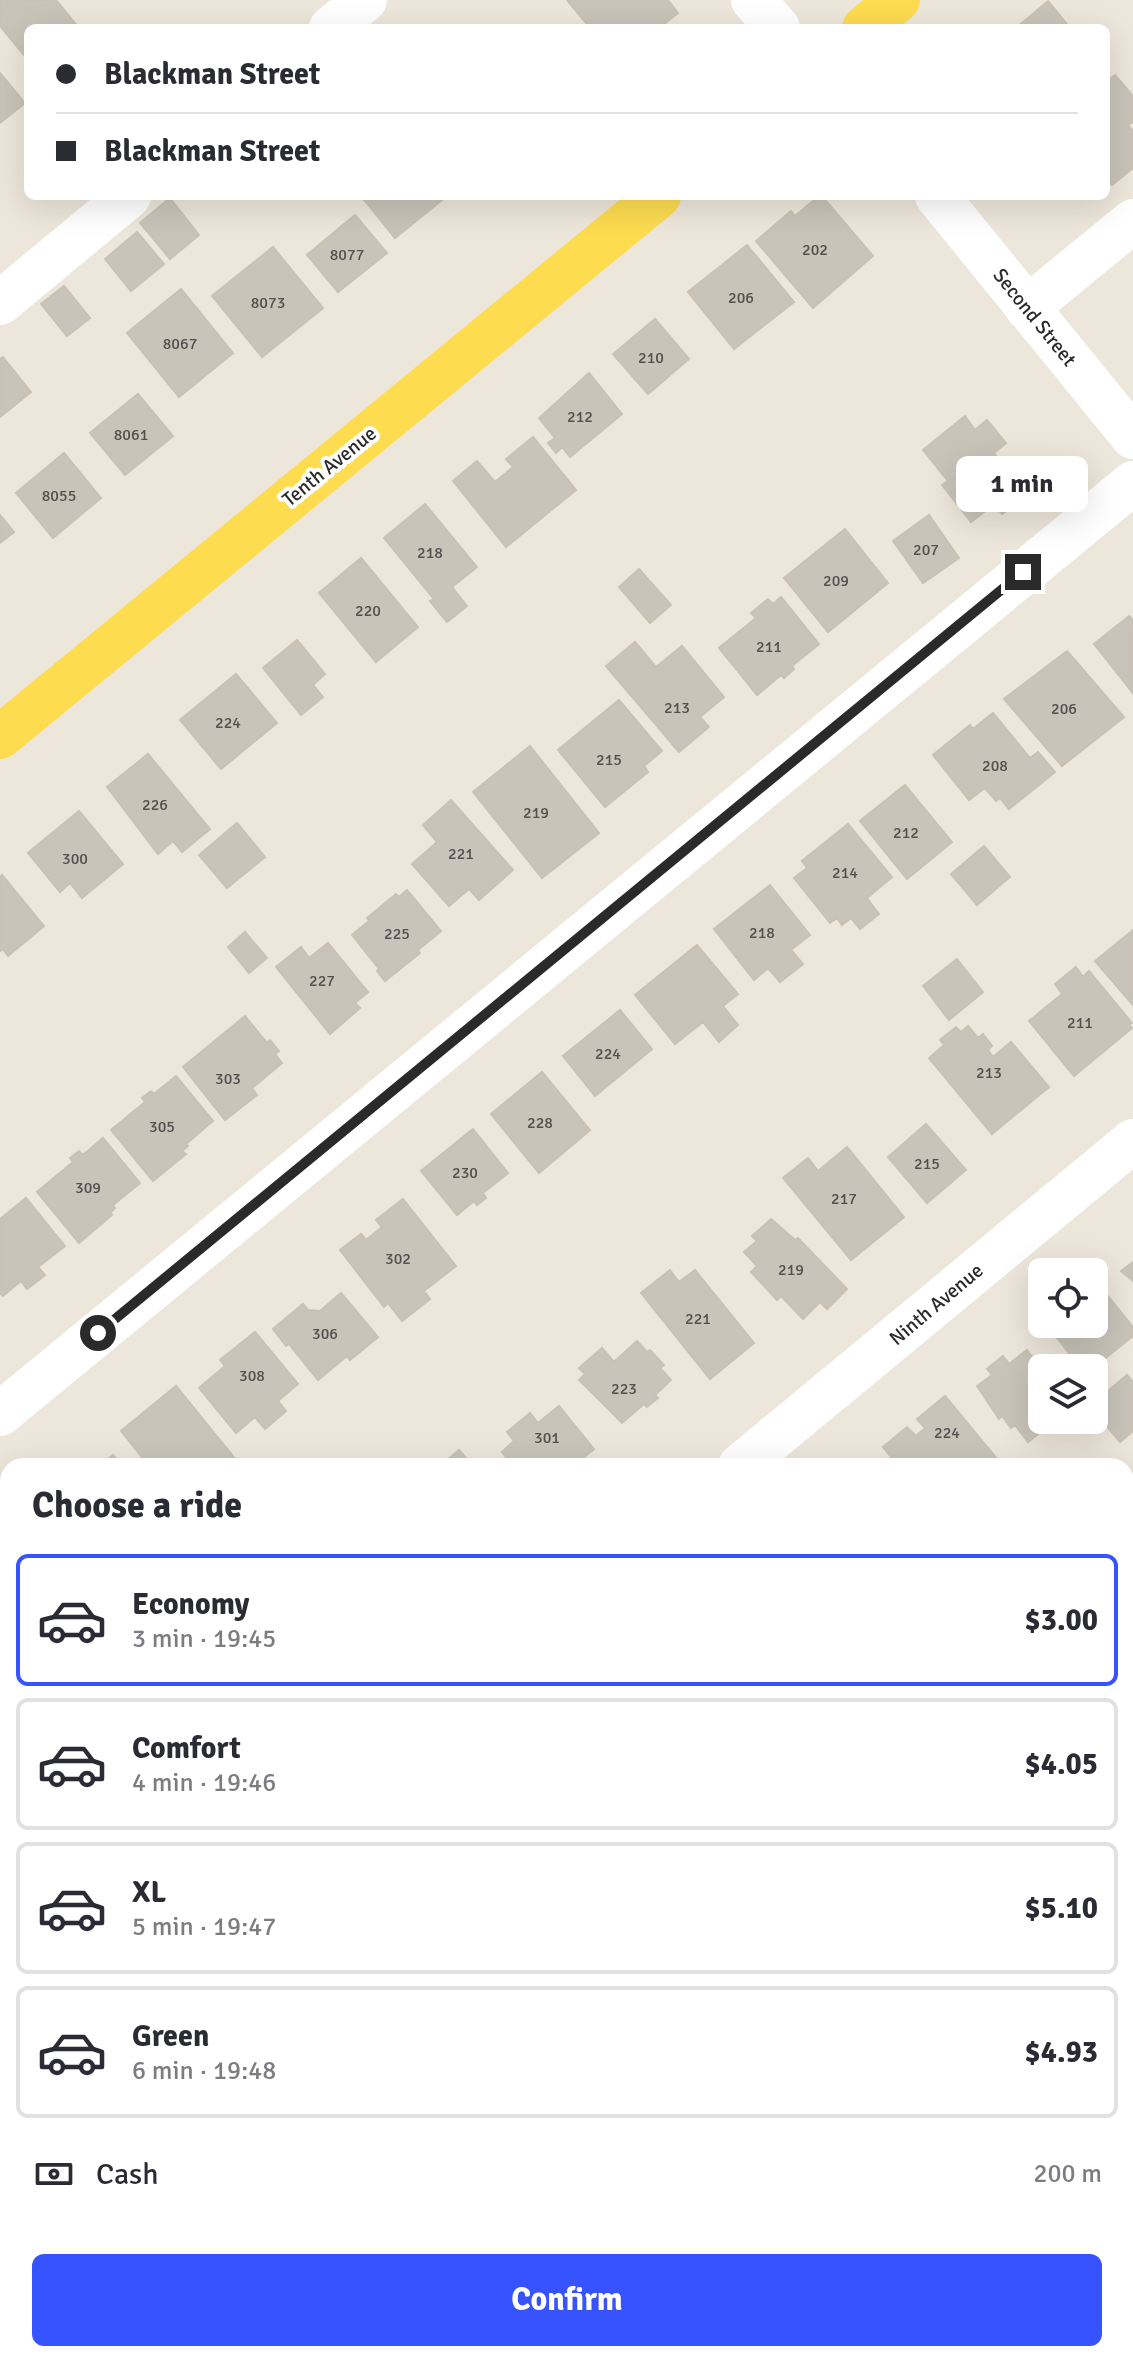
<!DOCTYPE html>
<html lang="en">
<head>
<meta charset="utf-8">
<style>
  :root { --surface:#fff; --page:#f2f2f3; --text:#2b2b33; --muted:#7c7c81; --line:#e1e1e2; --accent:#3653ff }
  body { margin:0; font-family:Signika,sans-serif; background:var(--page); color:var(--text); height:100vh; display:flex; flex-direction:column; font-size:30px; white-space:nowrap }
  * { box-sizing:border-box; margin:0 }
  p { font-size:26px; color:var(--muted) }
  .icon { flex:none; width:44px; height:44px; fill:none; stroke:currentColor; stroke-width:2; stroke-linecap:round; stroke-linejoin:round }
  .map { position:relative; flex:1; overflow:hidden }
  .drawer { position:absolute; left:0px; top:1458px; width:1134px; height:904px; display:flex; flex-direction:column; background:var(--surface); border-radius:24px 24px 0 0; box-shadow:0 8px 32px #0002 }
  .drawer>* { flex:none }
  .top-card { position:absolute; left:24px; top:24px; width:1086px; height:176px; border-radius:12px; box-shadow:0 8px 32px #0002; display:grid; align-content:center; height:176px; padding:0 32px; background:var(--surface) }
  .controls { position:absolute; left:1028px; top:1258px; display:grid; gap:16px }
  .controls a { display:grid; place-items:center; width:80px; height:80px; border-radius:12px; background:var(--surface); box-shadow:0 8px 32px #0002; font-size:40px }
  .end { position:absolute; width:36px; height:36px; margin:-18px; border:10px solid #2a2a2a; background:#fff; box-shadow:0 0 0 4px #fff }
  .from { border-radius:50% }
  .bubble { position:absolute; height:56px; border-radius:12px; background:var(--surface); box-shadow:0 8px 32px #0002; font-size:26px; font-weight:700; line-height:56px; text-align:center }
  .top-card b { display:flex; align-items:center; gap:28px; height:76px; font-size:30px }
  .top-card b+b { border-top:2px solid var(--line) }
  .top-card i { width:20px; height:20px; background:var(--text) }
  ul { padding:0; list-style:none }
  li { display:flex; align-items:center; gap:24px; height:132px; margin:0 16px 12px; padding:0 16px; border:4px solid var(--line); border-radius:12px }
  li div { flex:1 }
  li b { display:block; font-size:30px }
  li em { font-style:normal; font-weight:700 }
  li.active { border-color:var(--accent) }
  li>.icon { width:72px; height:72px; stroke-width:1.5 }
  h2 { padding:0 32px; font-size:36px; line-height:96px }
  .pay { display:flex; align-items:center; gap:20px; height:88px; padding:0 32px; font-size:30px }
  .pay p { margin-inline-start:auto }
  .primary-button { display:flex; gap:16px; margin-top:auto; padding:16px 32px }
  .primary-button a { flex:1; height:92px; border-radius:12px; background:var(--accent); color:#fff; font-size:32px; font-weight:700; line-height:92px; text-align:center }
  .map>svg:first-child { display:block }
  .building { fill:#c8c4b9; stroke:#c9c2b4; stroke-width:2 }
  .lines { fill:none; stroke-linecap:round; stroke-linejoin:round }
  .minor { stroke:#fff; stroke-width:44 }
  .major { stroke:#fddc50; stroke-width:44 }
  .route { stroke:#2a2a2a; stroke-width:10 }
  .labels { text-anchor:middle; stroke-width:8; stroke-linejoin:round; paint-order:stroke }
  .number-label { font-size:16px; fill:#52504e }
  .street-label { font-size:20px; fill:#2a2a2a; stroke:#fff }
</style>
</head>
<body>
<div class="map">
<svg width="1133" height="2362" viewBox="0 0 1133 2362">
  <rect width="100%" height="100%" fill="#ede6da"/>
  <path class="building" d="M0,0H56L79,28H28V60L0,26Z
    M567,0H668L678,13L659,28H590Z
    M1048,1L1070,28H1016Z
    M0,73L25,103L0,123Z
    M1115,75L1133,96V122L1128,125L1133,131V168L1112,185L1106,177V82Z
    M361,196H447L395,238Z
    M819,196H822L873,256L813,308L756,241L791,211L795,216Z
    M170,198L199,235L170,259L140,223Z
    M355,215L387,253L338,292L307,255Z
    M137,232L164,264L131,291L105,259Z
    M747,245L794,302L734,349L688,292Z
    M273,247L323,308L262,357L212,296Z
    M64,286L90,318L67,336L41,304Z
    M181,289L233,353L179,397L127,333Z
    M655,319L689,359L648,394L613,354Z
    M3,357L31,392L0,417V359Z
    M589,373L622,414L570,457L562,447L556,453L548,443L555,438L539,418Z
    M138,394L173,436L125,475L90,433Z
    M965,416L975,430L987,420L1006,443L994,453L1027,495L1002,514L994,504L971,522L942,485L948,481L923,450Z
    M533,437L576,490L506,547L453,481L477,461L495,482L513,467L506,459Z
    M64,453L101,498L53,538L16,493Z
    M425,504L477,567L452,587L467,606L447,622L430,601L434,599L384,538Z
    M0,515L14,532L0,543Z
    M929,515L959,558L923,583L893,541Z
    M845,529L888,583L828,632L784,578Z
    M361,558L418,627L376,662L319,593Z
    M639,569L671,605L650,623L619,587Z
    M781,597L819,644L792,666L794,669L784,678L781,675L757,695L719,648L756,618L751,613L768,599L773,604Z
    M1129,616L1133,620L1132,692L1094,644Z
    M297,640L325,674L313,685L323,697L301,715L263,668Z
    M635,642L656,667L682,646L724,697L700,717L709,727L679,752L606,666Z
    M1067,651L1124,717L1062,766L1004,699Z
    M236,674L277,723L221,769L180,720Z
    M619,700L662,751L644,766L648,772L605,807L558,750Z
    M993,713L1030,758L1038,752L1055,772L1009,809L1000,798L996,801L985,788L969,800L933,755L970,725L973,729Z
    M530,746L599,833L542,878L473,792Z
    M148,754L210,829L182,852L173,841L158,854L107,787Z
    M905,785L952,842L907,879L860,821Z
    M451,800L513,870L479,900L469,889L449,906L412,864L437,842L423,825Z
    M79,811L123,864L82,898L70,883L60,892L28,853Z
    M237,823L265,857L227,888L199,855Z
    M848,824L892,877L867,898L879,914L860,929L851,918L842,925L837,918L830,923L794,878L807,868L802,861Z
    M984,846L1010,877L977,905L951,874Z
    M2,875L44,926L8,956L3,949L0,951V877Z
    M770,885L810,935L791,950L803,964L780,982L768,968L754,980L714,929Z
    M407,890L441,931L418,950L420,953L385,981L377,971L379,969L352,935L369,921L367,918L396,894L399,897Z
    M1133,930V1005L1095,961Z
    M245,932L267,958L249,973L228,947Z
    M328,943L368,992L355,1003L360,1008L330,1034L276,967L301,947L309,958Z
    M697,945L738,994L723,1006L738,1025L719,1042L703,1022L675,1044L635,995Z
    M957,959L983,992L949,1020L923,986Z
    M1076,967L1083,977L1089,971L1132,1023L1129,1025L1132,1028L1074,1076L1029,1021L1062,994L1055,984Z
    M620,1010L652,1049L595,1096L563,1056Z
    M245,1016L267,1043L270,1040L279,1051L275,1054L282,1063L252,1088L257,1095L225,1120L183,1067Z
    M968,1026L978,1038L983,1034L992,1046L988,1050L993,1057L1011,1042L1049,1087L992,1134L929,1058L944,1045L940,1040L956,1027L961,1032Z
    M542,1072L590,1130L539,1173L491,1114Z
    M176,1076L213,1121L186,1144L188,1146L182,1151L186,1154L153,1181L111,1130L145,1102L142,1098L151,1091L154,1094Z
    M926,1124L966,1170L927,1203L888,1157Z
    M473,1129L508,1173L483,1193L486,1198L477,1205L474,1201L457,1215L421,1171Z
    M103,1138L140,1183L113,1205L115,1208L110,1213L112,1215L79,1243L37,1192L73,1162L70,1158L79,1151L83,1155Z
    M847,1147L904,1217L851,1260L783,1178L808,1158L818,1171Z
    M26,1198L65,1246L38,1267L45,1275L27,1289L21,1281L3,1296L0,1293V1219Z
    M403,1199L456,1266L424,1291L430,1299L402,1321L388,1303L384,1307L340,1250L361,1234L366,1240L382,1227L376,1220Z
    M771,1219L795,1240L798,1238L847,1289L827,1309L820,1302L803,1319L781,1296L777,1300L751,1272L757,1266L744,1252L757,1241L752,1236Z
    M1133,1262V1281L1121,1271Z
    M670,1270L679,1282L695,1270L754,1343L710,1379L641,1293Z
    M1094,1279L1133,1327V1336L1093,1368H1081L1046,1324H1094Z
    M341,1293L378,1337L350,1360L347,1356L318,1380L289,1344L286,1346L273,1329L303,1304L308,1310L320,1311Z
    M255,1332L298,1384L278,1401L286,1411L265,1429L255,1417L236,1433L199,1388L225,1366L220,1360Z
    M637,1341L647,1352L650,1350L664,1365L660,1368L671,1380L655,1395L658,1398L647,1407L644,1404L622,1423L579,1380L585,1374L579,1368L602,1348L614,1362Z
    M1027,1350L1042,1370V1420H1056L1028,1442L1015,1425L1011,1428L1002,1416L999,1419L977,1386L992,1375L987,1369L1003,1356L1009,1364Z
    M1127,1375L1133,1382V1431L1120,1442L1094,1411V1403Z
    M176,1386L241,1466H149L121,1431Z
    M945,1396L1003,1466H898L883,1447L907,1427L916,1436L925,1428L917,1419Z
    M559,1406L594,1449L573,1466H513L502,1452L514,1441L507,1432L530,1413L538,1423Z
    M459,1450L473,1466H440Z
    M113,1455L122,1466H100Z
    M8,1528V1611H7L0,1602V1544L4,1541L0,1534Z
    M1126,1569L1133,1577V1655L1131,1657L1126,1654Z
    M8,1836V1903L0,1893V1843Z
    M1133,1913V1990L1126,1982V1918Z
    M1133,2175V2263L1126,2255V2181Z
    M164,2354H193L183,2362H171Z
    M222,2354H273L266,2362H213Z
    M579,2354H588L595,2362H569Z
    M621,2354H682L676,2359L678,2362H628Z
    M973,2354H1050L1052,2358L1047,2362H979Z"/>
  <g class="lines">
    <path class="minor" d="M753,0L778,28
      M331,28L365,0
      M937,196L1133,437
      M0,303L129,196
      M1027,308L1133,221
      M0,1414L1133,483
      M740,1466L1133,1141
      M1126,1777L1133,1771
      M0,2077L8,2070
      M1126,2107L1133,2101
      M0,2310L8,2320
      M36,2354L43,2362
      M416,2362L425,2354
      M818,2362L828,2354"/>
    <path class="major" d="M864,28L898,0
      M0,737L659,196"/>
  </g>
  <g class="lines">
    <path class="route" d="M98,1333L1023,572"/>
  </g>
  <g class="labels">
    <g class="number-label">
      <text x="815" y="255">202</text>
      <text x="347" y="260">8077</text>
      <text x="741" y="303">206</text>
      <text x="268" y="308">8073</text>
      <text x="180" y="349">8067</text>
      <text x="651" y="363">210</text>
      <text x="580" y="422">212</text>
      <text x="131" y="440">8061</text>
      <text x="59" y="501">8055</text>
      <text x="926" y="555">207</text>
      <text x="430" y="558">218</text>
      <text x="836" y="586">209</text>
      <text x="368" y="616">220</text>
      <text x="769" y="652">211</text>
      <text x="677" y="713">213</text>
      <text x="1064" y="714">206</text>
      <text x="228" y="728">224</text>
      <text x="609" y="765">215</text>
      <text x="995" y="771">208</text>
      <text x="155" y="810">226</text>
      <text x="536" y="818">219</text>
      <text x="906" y="838">212</text>
      <text x="461" y="859">221</text>
      <text x="75" y="864">300</text>
      <text x="845" y="878">214</text>
      <text x="762" y="938">218</text>
      <text x="397" y="939">225</text>
      <text x="322" y="986">227</text>
      <text x="1080" y="1028">211</text>
      <text x="608" y="1059">224</text>
      <text x="989" y="1078">213</text>
      <text x="228" y="1084">303</text>
      <text x="540" y="1128">228</text>
      <text x="162" y="1132">305</text>
      <text x="927" y="1169">215</text>
      <text x="465" y="1178">230</text>
      <text x="88" y="1193">309</text>
      <text x="844" y="1204">217</text>
      <text x="398" y="1264">302</text>
      <text x="791" y="1275">219</text>
      <text x="698" y="1324">221</text>
      <text x="325" y="1339">306</text>
      <text x="252" y="1381">308</text>
      <text x="624" y="1394">223</text>
      <text x="947" y="1438">224</text>
      <text x="547" y="1443">301</text>
    </g>
    <g class="street-label">
      <text transform="translate(1035 317) rotate(51)" y="7">Second Street</text>
      <text transform="translate(329 466) rotate(-39)" y="7">Tenth Avenue</text>
      <text transform="translate(936 1304) rotate(-40)" y="7">Ninth Avenue</text>
    </g>
  </g>
</svg>
<div class="controls">
<a><svg class="icon" aria-label="locate" viewBox="0 0 24 24"><circle cx="12" cy="12" r="6"/><path d="M12 2v4M12 18v4M2 12h4M18 12h4"/></svg></a>
<a><svg class="icon" aria-label="layers" viewBox="0 0 24 24"><path d="M12 4l9 5-9 5-9-5zM3 14l9 5 9-5"/></svg></a>
</div>
<i class="end from" style="left:98px;top:1333px"></i>
<i class="end" style="left:1023px;top:572px"></i>
<div class="bubble" style="left:956px;top:456px;width:132px">1 min</div>
<div class="top-card">
<b><i class="from"></i>Blackman Street</b>
<b><i></i>Blackman Street</b>
</div>
<section class="drawer">
<h2>Choose a ride</h2>
<ul>
<li class="active"><svg class="icon" aria-label="car" viewBox="0 0 24 24"><path d="M5 17H2v-5l4-1 3-4h7l3 4 3 1v5h-3M9 17h6M6 11h13"/><circle cx="7" cy="17" r="2"/><circle cx="17" cy="17" r="2"/></svg><div><b>Economy</b><p>3 min · 19:45</p></div><em>$3.00</em></li>
<li><svg class="icon" aria-label="car" viewBox="0 0 24 24"><path d="M5 17H2v-5l4-1 3-4h7l3 4 3 1v5h-3M9 17h6M6 11h13"/><circle cx="7" cy="17" r="2"/><circle cx="17" cy="17" r="2"/></svg><div><b>Comfort</b><p>4 min · 19:46</p></div><em>$4.05</em></li>
<li><svg class="icon" aria-label="car" viewBox="0 0 24 24"><path d="M5 17H2v-5l4-1 3-4h7l3 4 3 1v5h-3M9 17h6M6 11h13"/><circle cx="7" cy="17" r="2"/><circle cx="17" cy="17" r="2"/></svg><div><b>XL</b><p>5 min · 19:47</p></div><em>$5.10</em></li>
<li><svg class="icon" aria-label="car" viewBox="0 0 24 24"><path d="M5 17H2v-5l4-1 3-4h7l3 4 3 1v5h-3M9 17h6M6 11h13"/><circle cx="7" cy="17" r="2"/><circle cx="17" cy="17" r="2"/></svg><div><b>Green</b><p>6 min · 19:48</p></div><em>$4.93</em></li>
</ul>
<div class="pay"><svg class="icon" aria-label="cash" viewBox="0 0 24 24"><path d="M3 7h18v10H3z"/><circle cx="12" cy="12" r="2"/></svg>Cash<p>200 m</p></div>
<div class="primary-button"><a>Confirm</a></div>
</section>
</div>
</body>
</html>
